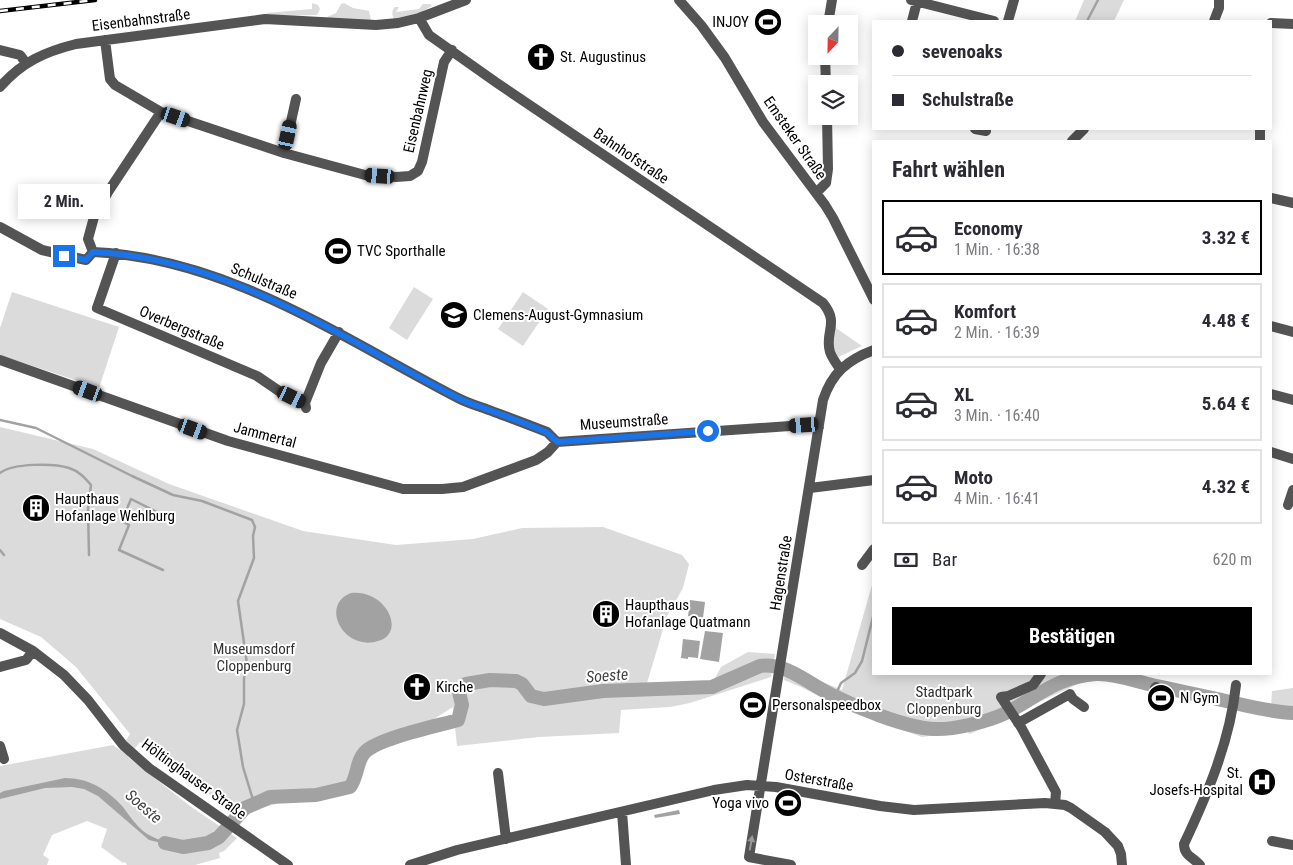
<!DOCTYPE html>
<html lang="de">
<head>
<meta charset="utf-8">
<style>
  :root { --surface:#fff; --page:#f2f2f3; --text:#2b2b33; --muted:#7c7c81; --line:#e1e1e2; --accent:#000 }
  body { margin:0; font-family:"Roboto Condensed",sans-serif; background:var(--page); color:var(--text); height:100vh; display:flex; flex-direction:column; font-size:19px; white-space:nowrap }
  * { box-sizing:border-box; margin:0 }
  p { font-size:16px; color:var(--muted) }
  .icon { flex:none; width:28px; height:28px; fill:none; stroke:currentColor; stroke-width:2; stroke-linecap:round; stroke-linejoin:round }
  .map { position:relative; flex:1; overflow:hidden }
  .details { position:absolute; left:872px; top:140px; width:400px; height:535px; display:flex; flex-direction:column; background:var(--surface); border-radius:0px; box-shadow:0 2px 12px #0003 }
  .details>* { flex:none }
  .top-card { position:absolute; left:872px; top:20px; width:400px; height:110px; border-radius:0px; box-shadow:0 2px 12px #0003; display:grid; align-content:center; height:110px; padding:0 20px; background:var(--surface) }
  .needle { width:32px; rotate:202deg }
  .controls { position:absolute; left:808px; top:15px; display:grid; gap:10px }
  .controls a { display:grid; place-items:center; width:50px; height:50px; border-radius:0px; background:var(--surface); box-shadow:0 2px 12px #0003; font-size:25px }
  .end { position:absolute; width:22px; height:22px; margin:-11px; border:6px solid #1a73e8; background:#fff; box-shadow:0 0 0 2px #fff }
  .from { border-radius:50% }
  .bubble { position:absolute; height:35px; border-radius:0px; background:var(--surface); box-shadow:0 2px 12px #0003; font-size:16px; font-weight:700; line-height:35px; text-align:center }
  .car { position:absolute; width:15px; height:30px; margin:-15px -8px; border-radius:6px; box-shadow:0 0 4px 1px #0007; background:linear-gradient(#222 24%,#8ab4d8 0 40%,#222 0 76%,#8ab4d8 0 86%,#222 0) }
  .top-card b { display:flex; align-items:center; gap:18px; height:48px; font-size:19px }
  .top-card b+b { border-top:1px solid var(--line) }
  .top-card i { width:12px; height:12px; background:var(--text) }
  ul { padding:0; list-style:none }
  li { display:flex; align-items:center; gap:15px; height:75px; margin:0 10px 8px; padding:0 10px; border:2px solid var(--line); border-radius:0px }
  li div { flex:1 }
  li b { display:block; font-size:19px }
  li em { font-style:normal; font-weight:700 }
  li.selected { border-color:var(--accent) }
  li>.icon { width:45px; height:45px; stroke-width:1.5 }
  h2 { padding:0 20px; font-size:22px; line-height:60px }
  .pay { display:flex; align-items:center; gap:12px; height:55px; padding:0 20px; font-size:19px }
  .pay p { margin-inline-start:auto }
  .action { display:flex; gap:10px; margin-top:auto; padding:10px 20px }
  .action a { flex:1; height:58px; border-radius:0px; background:var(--accent); color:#fff; font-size:20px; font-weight:700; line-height:58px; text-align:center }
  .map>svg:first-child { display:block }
  .green { fill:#dbdbdb }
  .water { fill:#a2a2a2 }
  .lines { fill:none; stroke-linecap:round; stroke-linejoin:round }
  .stream { stroke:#a2a2a2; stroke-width:2.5 }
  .river { stroke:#a2a2a2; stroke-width:14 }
  .minor { stroke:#545454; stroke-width:10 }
  .rail-casing { stroke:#000; stroke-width:4.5 }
  .rail { stroke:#fff; stroke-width:2.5; stroke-dasharray:8; stroke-linecap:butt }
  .oneway { fill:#989898 }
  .route { stroke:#1a73e8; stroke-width:6 }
  .labels { text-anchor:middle; stroke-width:4; stroke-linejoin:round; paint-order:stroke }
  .street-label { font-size:15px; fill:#000; stroke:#fff }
  .poi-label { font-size:15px; fill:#000; stroke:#fff; text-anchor:start }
  .park-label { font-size:15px; fill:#323232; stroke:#fff }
  .water-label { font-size:16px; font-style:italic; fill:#434343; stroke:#fff }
</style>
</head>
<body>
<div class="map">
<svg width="1293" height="865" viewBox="0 0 1293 865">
  <rect width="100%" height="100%" fill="#fff"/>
  <path class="green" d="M1084,0H1124L1114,21H1075Z
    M312,3L318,5L320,9L317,15L269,16L266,13L312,9Z
    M344,3L353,8L369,11L371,21L329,18L327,17L336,13L341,4Z
    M423,4H430L432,6L418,14L395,20C392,17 391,10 395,7H399L396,12L419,9Z
    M414,287L433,299L407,340L389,328Z
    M12,292L119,327L99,388L0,355V328Z
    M523,292L548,309L523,346L498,329Z
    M835,328H836L862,346L838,357C831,349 833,338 835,328Z
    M0,427L93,449L169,484L303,531L396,545L473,539L522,528L603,527L682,555L689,564L683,588L667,616L647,683L713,682L721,667L748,652L775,654L771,677L690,703L670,707L621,710L619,733L539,737L457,746L453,707L426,724L392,734L356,752L347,784L237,815L140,742L128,757L190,806L237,838L224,851L219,853L220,858L195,865H127L125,862L123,863L101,847L107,829L87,821L52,835L43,855L49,859L47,865H0V766L113,745L120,750L130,734L76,667L41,637L0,619Z
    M874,578V674H1112L1110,679H1093L1080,683L970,734L966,731L922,737L844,709L801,687L784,680L786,667L842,690Z
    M1293,688V710L1271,709L1272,691Z"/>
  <path class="water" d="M351,593C386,589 407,633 378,641C344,652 319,605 351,593Z
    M690,600L705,602L703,618L688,616Z
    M705,631L723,633L719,662L700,659Z
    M683,639L700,641L698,658L688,657V659L681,658Z
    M65,778C88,778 107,789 123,807C129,815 135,824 143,831C154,840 169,842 183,847L174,846L149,840L98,796L84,789L72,787L45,788L0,799V793L4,791Z
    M679,810L680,814L655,818L654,815Z"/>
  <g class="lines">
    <path class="stream" d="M1087,21L1098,0
      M0,420L36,428L132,476L173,495L202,501L252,520L255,527L253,536L254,558L238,601L247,664L244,678V704L237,730L243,767L254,803
      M0,473C13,463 54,463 69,468C79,471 85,478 91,485L88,509L89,555
      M0,550L4,555
      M163,570L119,550L129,525L122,521L131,499L169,518
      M835,696L841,683L855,673L862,661L874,613"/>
    <path class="river" d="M165,843L183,847L208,843L219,837L245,808L270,797L316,795L350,787C358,777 356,761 365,752C379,738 437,726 458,720L462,705L459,692L466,684L490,680L516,681L522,684L531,696L544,699L603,691L712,687L760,666C786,662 810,685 832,695C858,708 904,727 933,729C954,730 987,722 1006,713C1039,696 1056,677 1096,674C1113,673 1132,680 1148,684C1174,690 1200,695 1226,701C1248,706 1270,712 1293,713"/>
    <path class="minor" d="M679,0L701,25L725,58L763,122L825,205L833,218L874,300
      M911,0L994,21
      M419,18L429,35L497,83L823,303C840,324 824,332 830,352C832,358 836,363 840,369
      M912,21L917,2
      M1008,21L1014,0
      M1214,21L1219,8V0
      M1271,23L1293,24
      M828,24L832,0
      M105,40L110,79L115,85L161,112L284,153L365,175L396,177L410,176L418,171L422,162L444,62L452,50
      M0,50L20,55L26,63
      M825,56L826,84
      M0,87C22,62 44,52 76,44L265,19L376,25L398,23L419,18L466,0
      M975,129L986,131V129
      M1072,141L1084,129
      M1260,141V129
      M284,153L296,99
      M816,193L826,183L828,169L827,116
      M1271,198L1293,203
      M0,227L42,250L86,260L93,252C228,258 342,338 458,398C469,404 482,407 494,412C511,418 529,425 547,432L557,442
      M93,252L88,239L94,217L108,192L161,112
      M116,253L97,308L257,376L279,391L305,403
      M1271,326L1293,332
      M0,360L228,441L403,489H442L463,487L536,460L548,452L557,442L804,425L819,427
      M1271,394L1293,400
      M306,408L305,403L321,363L339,332
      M1271,452L1293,459
      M810,488L874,480
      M1288,505L1293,490
      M862,565L874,549
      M0,633L33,651L64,675L88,700L123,745L149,768L288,865
      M0,667L26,660L33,651
      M1041,674L1033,685L1008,696L1001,697L1021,727L1056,792L1055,804
      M1155,688L1156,687
      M1018,723L1070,694L1073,699L1084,707
      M0,746L4,759
      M498,773L506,839
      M622,812L626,865
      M1272,841L1293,845
      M410,865L457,850L714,790L747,785L776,787L880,806L914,810L1045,803L1065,805L1071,808L1105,832L1118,846L1121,854L1122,865
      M791,865L749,857L823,400C832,373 847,360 874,350
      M1200,865C1193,857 1184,856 1184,844C1208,793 1230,741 1236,685"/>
    <defs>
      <path id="rail" d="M0,11L95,0"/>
    </defs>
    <use href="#rail" class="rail-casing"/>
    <use href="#rail" class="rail"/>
  </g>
  <defs><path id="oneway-solid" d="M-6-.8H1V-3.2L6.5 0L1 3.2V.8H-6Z" transform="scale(1.25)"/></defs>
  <use class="oneway" href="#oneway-solid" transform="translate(751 843) rotate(-80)"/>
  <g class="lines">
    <path class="route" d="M64,256L86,260L93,252C228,258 342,338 458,398C469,404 482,407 494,412C511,418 529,425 546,432L558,442L708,431"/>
  </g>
  <defs>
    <symbol id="stadium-disc" viewBox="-11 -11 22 22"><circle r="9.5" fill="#000" stroke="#fff"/><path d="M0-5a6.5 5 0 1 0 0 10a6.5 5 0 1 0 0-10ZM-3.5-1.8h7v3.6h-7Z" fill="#fff"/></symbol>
    <symbol id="church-disc" viewBox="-11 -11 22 22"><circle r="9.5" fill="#000" stroke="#fff"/><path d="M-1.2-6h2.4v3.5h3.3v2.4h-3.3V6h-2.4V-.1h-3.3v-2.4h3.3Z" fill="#fff"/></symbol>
    <symbol id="school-disc" viewBox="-11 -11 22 22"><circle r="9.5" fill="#000" stroke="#fff"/><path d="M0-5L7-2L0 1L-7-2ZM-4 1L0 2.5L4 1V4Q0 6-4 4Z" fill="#fff"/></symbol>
    <symbol id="building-disc" viewBox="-11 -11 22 22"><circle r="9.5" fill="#000" stroke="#fff"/><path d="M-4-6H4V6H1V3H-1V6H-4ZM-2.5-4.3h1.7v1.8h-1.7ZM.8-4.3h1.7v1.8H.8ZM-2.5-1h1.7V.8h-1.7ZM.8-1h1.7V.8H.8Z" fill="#fff"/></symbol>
    <symbol id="hospital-disc" viewBox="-11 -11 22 22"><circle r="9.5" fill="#000" stroke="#fff"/><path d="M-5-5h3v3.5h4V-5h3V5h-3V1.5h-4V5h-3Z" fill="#fff"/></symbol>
  </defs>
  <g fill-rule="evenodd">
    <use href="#stadium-disc" x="752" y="6" width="32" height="32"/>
    <use href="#church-disc" x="525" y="41" width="32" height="32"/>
    <use href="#stadium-disc" x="322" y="235" width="32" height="32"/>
    <use href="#school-disc" x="438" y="299" width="32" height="32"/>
    <use href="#building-disc" x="20" y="492" width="32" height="32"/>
    <use href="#building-disc" x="590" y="598" width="32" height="32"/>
    <use href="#church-disc" x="401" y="671" width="32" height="32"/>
    <use href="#stadium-disc" x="1145" y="682" width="32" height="32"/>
    <use href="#stadium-disc" x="737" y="689" width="32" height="32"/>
    <use href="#hospital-disc" x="1246" y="766" width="32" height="32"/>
    <use href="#stadium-disc" x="772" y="787" width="32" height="32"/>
  </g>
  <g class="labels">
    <g class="street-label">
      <text transform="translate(141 20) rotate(-7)" y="5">Eisenbahnstraße</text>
      <text transform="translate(418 111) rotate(-77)" y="5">Eisenbahnweg</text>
      <text transform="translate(795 138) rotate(55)" y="5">Emsteker Straße</text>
      <text transform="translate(631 156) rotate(34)" y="5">Bahnhofstraße</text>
      <text transform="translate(264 281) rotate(23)" y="5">Schulstraße</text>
      <text transform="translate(182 328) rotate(23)" y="5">Overbergstraße</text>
      <text transform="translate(624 422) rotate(-4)" y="5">Museumstraße</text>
      <text transform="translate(265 435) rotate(15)" y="5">Jammertal</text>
      <text transform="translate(781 573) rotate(-81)" y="5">Hagenstraße</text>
      <text transform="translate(194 779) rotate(36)" y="5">Höltinghauser Straße</text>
      <text transform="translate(819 780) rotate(10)" y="5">Osterstraße</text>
    </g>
    <g class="poi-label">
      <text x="749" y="27" text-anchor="end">INJOY</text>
      <text x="560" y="62">St. Augustinus</text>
      <text x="357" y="256">TVC Sporthalle</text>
      <text x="473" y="320">Clemens-August-Gymnasium</text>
      <text x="55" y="504">Haupthaus<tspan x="55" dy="17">Hofanlage Wehlburg</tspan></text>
      <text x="625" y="610">Haupthaus<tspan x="625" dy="17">Hofanlage Quatmann</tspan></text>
      <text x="436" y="692">Kirche</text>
      <text x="1180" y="703">N Gym</text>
      <text x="772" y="710">Personalspeedbox</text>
      <text x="1243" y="778" text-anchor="end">St.<tspan x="1243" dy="17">Josefs-Hospital</tspan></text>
      <text x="769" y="808" text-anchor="end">Yoga vivo</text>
    </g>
    <g class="park-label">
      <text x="254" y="654">Museumsdorf<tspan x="254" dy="17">Cloppenburg</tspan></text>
      <text x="944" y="697">Stadtpark<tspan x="944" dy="17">Cloppenburg</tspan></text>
    </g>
    <g class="water-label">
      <text transform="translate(607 675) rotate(-4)" y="6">Soeste</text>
      <text transform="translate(144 806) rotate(41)" y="6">Soeste</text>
    </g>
  </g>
</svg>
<div class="controls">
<a><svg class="needle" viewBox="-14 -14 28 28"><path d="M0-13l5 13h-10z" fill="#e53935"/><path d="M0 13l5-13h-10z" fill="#7c7c81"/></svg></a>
<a><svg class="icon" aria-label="layers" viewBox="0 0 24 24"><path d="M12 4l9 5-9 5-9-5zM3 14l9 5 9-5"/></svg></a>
</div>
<i class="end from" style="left:708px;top:431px"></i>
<i class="end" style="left:64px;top:256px"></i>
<div class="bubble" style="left:18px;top:184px;width:92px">2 Min.</div>
<i class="car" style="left:176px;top:117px;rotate:109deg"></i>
<i class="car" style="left:288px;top:135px;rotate:12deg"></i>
<i class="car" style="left:380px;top:176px;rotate:274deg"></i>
<i class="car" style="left:88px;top:391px;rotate:290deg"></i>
<i class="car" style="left:292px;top:397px;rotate:116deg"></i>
<i class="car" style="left:804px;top:425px;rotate:266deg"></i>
<i class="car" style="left:193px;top:429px;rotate:110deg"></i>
<div class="top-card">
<b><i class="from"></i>sevenoaks</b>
<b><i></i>Schulstraße</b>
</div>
<section class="details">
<h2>Fahrt wählen</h2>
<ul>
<li class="selected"><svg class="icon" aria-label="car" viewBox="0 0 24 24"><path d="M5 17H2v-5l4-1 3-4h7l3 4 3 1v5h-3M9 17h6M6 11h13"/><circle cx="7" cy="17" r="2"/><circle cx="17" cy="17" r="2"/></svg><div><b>Economy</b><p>1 Min. · 16:38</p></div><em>3.32 €</em></li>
<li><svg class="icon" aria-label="car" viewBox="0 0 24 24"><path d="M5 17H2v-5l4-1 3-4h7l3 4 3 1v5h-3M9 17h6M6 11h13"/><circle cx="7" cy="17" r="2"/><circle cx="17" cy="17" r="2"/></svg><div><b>Komfort</b><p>2 Min. · 16:39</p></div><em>4.48 €</em></li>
<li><svg class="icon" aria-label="car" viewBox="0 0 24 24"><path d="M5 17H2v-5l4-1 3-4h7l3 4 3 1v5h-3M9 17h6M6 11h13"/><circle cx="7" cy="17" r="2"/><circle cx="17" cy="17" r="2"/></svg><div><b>XL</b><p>3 Min. · 16:40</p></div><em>5.64 €</em></li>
<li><svg class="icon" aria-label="car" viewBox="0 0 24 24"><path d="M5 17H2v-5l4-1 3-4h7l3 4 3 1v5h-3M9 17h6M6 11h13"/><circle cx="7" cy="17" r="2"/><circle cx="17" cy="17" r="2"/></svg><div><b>Moto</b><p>4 Min. · 16:41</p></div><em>4.32 €</em></li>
</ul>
<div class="pay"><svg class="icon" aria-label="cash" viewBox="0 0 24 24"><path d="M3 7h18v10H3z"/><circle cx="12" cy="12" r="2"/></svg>Bar<p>620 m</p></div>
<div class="action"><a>Bestätigen</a></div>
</section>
</div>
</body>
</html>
